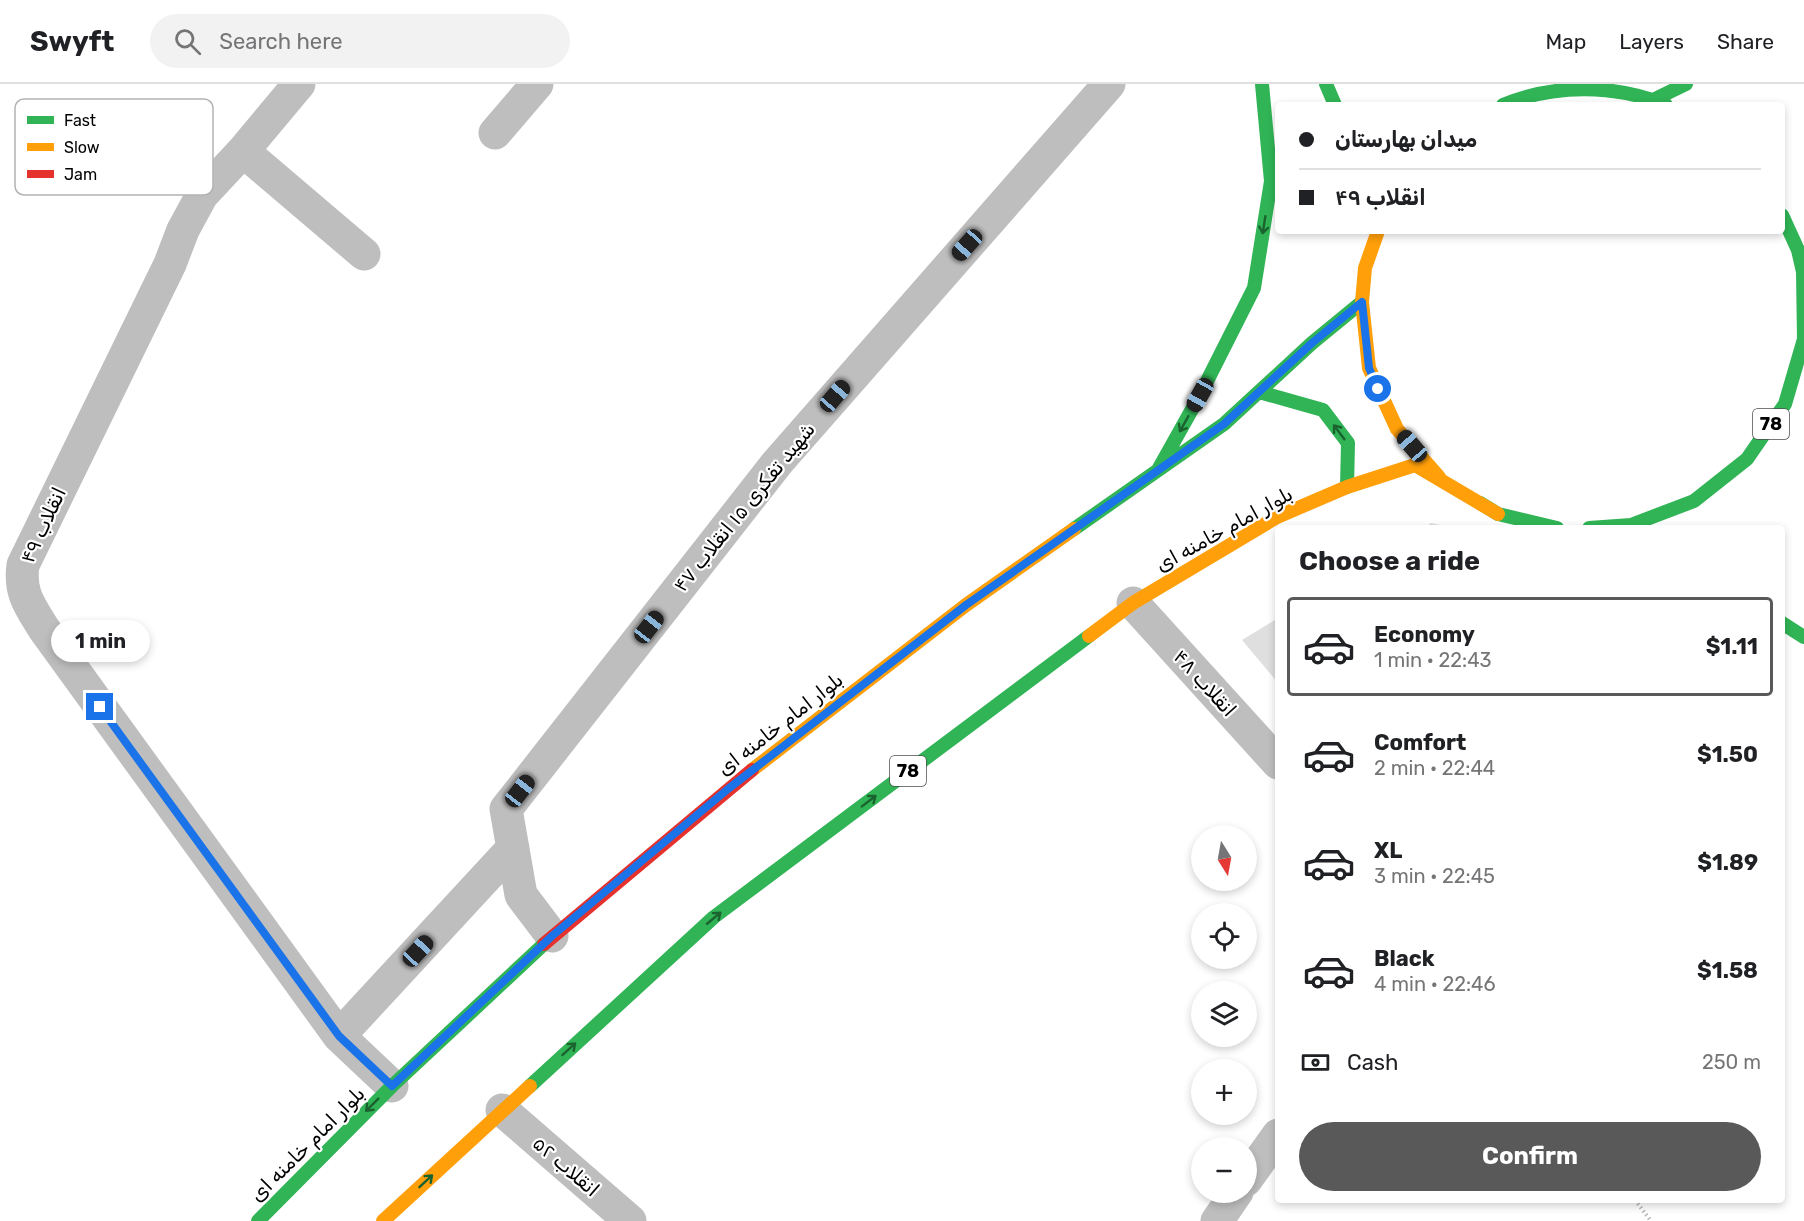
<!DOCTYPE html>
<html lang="en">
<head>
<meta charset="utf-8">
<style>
  :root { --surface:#fff; --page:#f2f2f2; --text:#202124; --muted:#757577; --line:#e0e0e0; --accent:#595959 }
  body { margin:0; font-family:Rubik,"Noto Sans Arabic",sans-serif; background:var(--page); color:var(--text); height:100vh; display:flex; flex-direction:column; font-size:22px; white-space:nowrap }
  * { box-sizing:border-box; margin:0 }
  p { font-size:20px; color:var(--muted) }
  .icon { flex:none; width:33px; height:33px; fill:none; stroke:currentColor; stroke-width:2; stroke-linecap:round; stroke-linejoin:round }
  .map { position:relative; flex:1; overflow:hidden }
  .panel { position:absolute; left:1275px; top:441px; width:510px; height:678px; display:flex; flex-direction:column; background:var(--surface); border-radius:6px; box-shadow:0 3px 9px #0003 }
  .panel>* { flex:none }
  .top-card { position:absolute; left:1275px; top:18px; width:510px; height:132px; border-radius:6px; box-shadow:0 3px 9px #0003; display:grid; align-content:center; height:132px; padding:0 24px; background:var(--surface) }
  .needle { width:39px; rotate:169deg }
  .fabs { position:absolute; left:1191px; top:741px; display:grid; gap:12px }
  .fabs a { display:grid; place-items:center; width:66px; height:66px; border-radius:50%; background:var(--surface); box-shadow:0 3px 9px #0003; font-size:30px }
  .end { position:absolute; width:27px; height:27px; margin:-14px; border:8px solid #1a73e8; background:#fff; box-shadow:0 0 0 3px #fff }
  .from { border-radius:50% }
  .bubble { position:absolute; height:42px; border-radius:21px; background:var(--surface); box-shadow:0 3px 9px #0003; font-size:20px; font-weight:700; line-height:42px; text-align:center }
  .car { position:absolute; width:18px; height:36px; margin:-18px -9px; border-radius:8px; box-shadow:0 0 4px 2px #0007; background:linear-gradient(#222 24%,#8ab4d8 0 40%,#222 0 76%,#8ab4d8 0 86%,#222 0) }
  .top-card b { display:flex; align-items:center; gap:21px; height:57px; font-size:22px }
  .top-card b+b { border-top:2px solid var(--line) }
  .top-card i { width:15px; height:15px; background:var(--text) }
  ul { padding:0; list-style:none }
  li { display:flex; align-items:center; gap:18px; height:99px; margin:0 12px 9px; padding:0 12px; border:3px solid transparent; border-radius:6px }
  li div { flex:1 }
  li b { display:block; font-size:22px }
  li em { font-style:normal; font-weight:700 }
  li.on { border-color:var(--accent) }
  li>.icon { width:54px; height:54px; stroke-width:1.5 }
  h2 { padding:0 24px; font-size:27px; line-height:72px }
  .pay { display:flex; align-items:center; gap:15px; height:66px; padding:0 24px; font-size:22px }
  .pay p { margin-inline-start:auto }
  .action { display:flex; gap:12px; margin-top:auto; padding:12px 24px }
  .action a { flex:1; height:69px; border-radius:36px; background:var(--accent); color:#fff; font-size:24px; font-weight:700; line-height:69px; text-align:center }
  header { display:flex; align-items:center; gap:36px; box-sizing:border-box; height:84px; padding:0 30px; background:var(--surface); border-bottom:2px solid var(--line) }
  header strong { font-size:28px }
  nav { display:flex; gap:33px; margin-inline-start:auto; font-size:21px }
  .search { width:420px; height:54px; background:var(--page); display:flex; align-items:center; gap:15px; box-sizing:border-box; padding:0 21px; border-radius:33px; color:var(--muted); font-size:22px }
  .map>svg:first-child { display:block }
  .building { fill:#dfdfdf }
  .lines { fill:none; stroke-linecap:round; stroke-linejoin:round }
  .path { stroke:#b9b9b9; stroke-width:4; stroke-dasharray:1.5 3; stroke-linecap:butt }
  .street { stroke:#bebebe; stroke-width:33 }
  .fast { stroke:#30b455; stroke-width:14 }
  .slow { stroke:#ff9f0a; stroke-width:14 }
  .jam { stroke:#e5322d; stroke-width:14 }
  .oneway { stroke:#1a632f }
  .route { stroke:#1a73e8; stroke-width:8 }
  .labels { text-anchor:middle; stroke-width:4.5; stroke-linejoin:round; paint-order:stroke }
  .shield { fill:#fff; stroke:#4c4c4c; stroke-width:1.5 }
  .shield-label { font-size:18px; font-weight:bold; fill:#000 }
  .street-label { font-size:20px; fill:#000; stroke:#fff }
  .key { fill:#fff; stroke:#b2b2b2; stroke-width:1.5 }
  .key-label { font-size:16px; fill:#000 }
</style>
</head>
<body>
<header>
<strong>Swyft</strong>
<div class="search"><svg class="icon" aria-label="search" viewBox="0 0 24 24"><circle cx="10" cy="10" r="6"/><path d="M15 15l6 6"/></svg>Search here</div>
<nav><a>Map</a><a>Layers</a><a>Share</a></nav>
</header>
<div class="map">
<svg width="1804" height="1137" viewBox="0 0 1804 1137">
  <rect width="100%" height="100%" fill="#fff"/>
  <path class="building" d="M1431,439L1449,443V444H1424Z
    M1278,534V599L1242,556Z"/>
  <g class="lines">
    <path class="path" d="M1635,1116L1651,1137"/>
    <path class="street" d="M299,0L243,67L202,111L183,146L170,180L23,481C19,509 30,522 44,545L339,952L392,1002
      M495,49L537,0
      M243,67L364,170
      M1133,519L1278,679
      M552,852L521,811L506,725L777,379L1109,0
      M339,952L513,764
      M502,1026L630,1137
      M1246,1096L1278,1051
      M1217,1137L1237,1108"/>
    <path class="fast" d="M1326,0L1335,21
      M1655,15L1686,0
      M1503,21C1553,0 1615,0 1666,21
      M1259,308L1323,326L1348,359L1347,403
      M1158,386L1200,311L1254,204L1271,97L1262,0
      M1480,419L1498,430L1557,444
      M1589,444L1631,441L1694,417L1747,375L1785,320L1804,255L1803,188L1798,166L1782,131
      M1074,445L1224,340L1312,259L1362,218
      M1782,539L1804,553
      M530,1002L714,833L1089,552
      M258,1137L392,1002L544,860"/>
    <path class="slow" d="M1378,147L1365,184L1362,218L1369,284L1397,345L1439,393
      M1089,552L1133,519L1277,433L1347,403L1415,381L1498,430
      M752,686L966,521L1074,445
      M383,1137L530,1002"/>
    <path class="jam" d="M544,860L752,686"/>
  </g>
  <defs><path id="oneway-shaft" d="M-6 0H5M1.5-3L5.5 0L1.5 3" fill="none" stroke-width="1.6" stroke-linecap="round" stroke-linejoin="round" transform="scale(1.5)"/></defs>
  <g class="oneway">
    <use href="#oneway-shaft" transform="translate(1264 141) rotate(99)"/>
    <use href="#oneway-shaft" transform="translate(1184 340) rotate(119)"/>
    <use href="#oneway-shaft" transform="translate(1339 348) rotate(-127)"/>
    <use href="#oneway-shaft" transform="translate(869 717) rotate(-37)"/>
    <use href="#oneway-shaft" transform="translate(714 834) rotate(-40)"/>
    <use href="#oneway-shaft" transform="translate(569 965) rotate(-42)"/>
    <use href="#oneway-shaft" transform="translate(372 1021) rotate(135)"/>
    <use href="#oneway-shaft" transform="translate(426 1097) rotate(-43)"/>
  </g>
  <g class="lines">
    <path class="route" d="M100,623L339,952L392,1002L552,852L728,705L966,521L1224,340L1312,259L1362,218L1369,284L1378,305"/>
  </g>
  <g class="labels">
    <g class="shield">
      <rect x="1753" y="325" width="36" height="30" rx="4.5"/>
      <rect x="890" y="672" width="36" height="30" rx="4.5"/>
    </g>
    <g class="shield-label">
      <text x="1771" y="346">78</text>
      <text x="908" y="693">78</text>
    </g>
    <g class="street-label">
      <text transform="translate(744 423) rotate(-51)" y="7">شهید تفکری ۱۵ انقلاب ۴۷</text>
      <text transform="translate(43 441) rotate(-65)" y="7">انقلاب ۴۹</text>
      <text transform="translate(1224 445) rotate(-29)" y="7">بلوار امام خامنه ای</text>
      <text transform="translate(1205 599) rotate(48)" y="7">انقلاب ۴۸</text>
      <text transform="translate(780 640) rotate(-38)" y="7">بلوار امام خامنه ای</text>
      <text transform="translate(307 1060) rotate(-45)" y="7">بلوار امام خامنه ای</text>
      <text transform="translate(566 1082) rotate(41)" y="7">انقلاب ۵۲</text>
    </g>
  </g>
  <rect x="15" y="15" width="198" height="96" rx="9" class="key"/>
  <rect x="27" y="32" width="27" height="8" fill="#30b455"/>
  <rect x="27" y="59" width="27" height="8" fill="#ff9f0a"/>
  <rect x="27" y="86" width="27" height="8" fill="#e5322d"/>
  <g class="key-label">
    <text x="64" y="42">Fast</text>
    <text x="64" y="69">Slow</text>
    <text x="64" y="96">Jam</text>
  </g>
</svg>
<div class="fabs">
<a><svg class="needle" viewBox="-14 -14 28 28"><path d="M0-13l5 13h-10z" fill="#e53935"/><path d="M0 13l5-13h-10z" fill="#757577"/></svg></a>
<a><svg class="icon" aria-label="locate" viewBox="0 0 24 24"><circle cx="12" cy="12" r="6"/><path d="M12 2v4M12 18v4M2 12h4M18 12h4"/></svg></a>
<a><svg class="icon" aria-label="layers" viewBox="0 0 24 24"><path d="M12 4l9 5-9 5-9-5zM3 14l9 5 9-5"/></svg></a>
<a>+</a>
<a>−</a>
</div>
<i class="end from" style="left:1378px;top:305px"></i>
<i class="end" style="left:100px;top:623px"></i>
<div class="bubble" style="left:51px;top:536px;width:99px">1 min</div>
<i class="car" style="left:967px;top:161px;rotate:222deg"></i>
<i class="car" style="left:1200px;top:311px;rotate:209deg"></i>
<i class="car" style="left:835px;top:312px;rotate:41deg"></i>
<i class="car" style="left:1412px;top:362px;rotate:319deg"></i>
<i class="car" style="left:649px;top:543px;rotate:38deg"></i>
<i class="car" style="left:520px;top:707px;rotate:38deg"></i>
<i class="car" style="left:418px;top:867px;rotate:43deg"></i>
<div class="top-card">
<b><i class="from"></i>میدان بهارستان</b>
<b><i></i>انقلاب ۴۹</b>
</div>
<section class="panel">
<h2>Choose a ride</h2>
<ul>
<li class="on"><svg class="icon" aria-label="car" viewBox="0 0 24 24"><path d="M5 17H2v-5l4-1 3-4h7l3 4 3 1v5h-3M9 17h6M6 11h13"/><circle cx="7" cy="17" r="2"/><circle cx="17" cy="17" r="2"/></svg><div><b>Economy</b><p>1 min · 22:43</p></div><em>$1.11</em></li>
<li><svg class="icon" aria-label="car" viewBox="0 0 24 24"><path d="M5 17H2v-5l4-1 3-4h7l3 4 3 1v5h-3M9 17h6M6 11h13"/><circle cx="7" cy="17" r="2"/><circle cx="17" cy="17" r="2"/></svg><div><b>Comfort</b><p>2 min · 22:44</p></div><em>$1.50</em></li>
<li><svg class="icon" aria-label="car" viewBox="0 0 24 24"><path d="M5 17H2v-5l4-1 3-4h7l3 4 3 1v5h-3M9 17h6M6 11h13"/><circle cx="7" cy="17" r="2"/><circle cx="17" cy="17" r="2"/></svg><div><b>XL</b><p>3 min · 22:45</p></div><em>$1.89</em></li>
<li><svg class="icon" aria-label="car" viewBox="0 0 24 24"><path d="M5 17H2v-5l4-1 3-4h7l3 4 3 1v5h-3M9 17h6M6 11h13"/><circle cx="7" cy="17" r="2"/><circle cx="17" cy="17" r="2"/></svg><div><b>Black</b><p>4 min · 22:46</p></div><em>$1.58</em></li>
</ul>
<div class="pay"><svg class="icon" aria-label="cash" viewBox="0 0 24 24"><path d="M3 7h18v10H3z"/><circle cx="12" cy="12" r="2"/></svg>Cash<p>250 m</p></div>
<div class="action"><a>Confirm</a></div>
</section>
</div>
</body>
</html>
